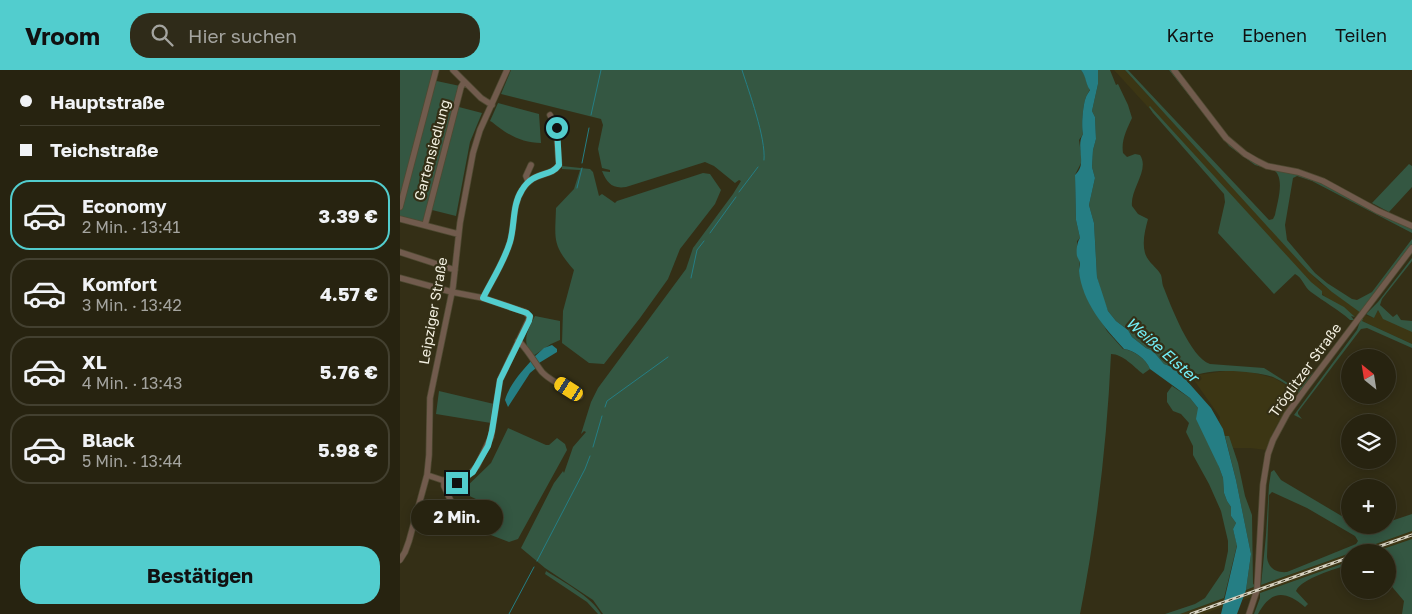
<!DOCTYPE html>
<html lang="de">
<head>
<meta charset="utf-8">
<style>
  :root { --surface:#272310; --page:#2f2b19; --text:#f1f3f6; --muted:#a4a49f; --line:#434030; --accent:#52cdce }
  body { margin:0; font-family:"Golos Text",sans-serif; background:var(--page); color:var(--text); height:100vh; display:flex; flex-direction:column; font-size:19px; white-space:nowrap }
  * { box-sizing:border-box; margin:0 }
  p { font-size:16px; color:var(--muted) }
  .icon { flex:none; width:28px; height:28px; fill:none; stroke:currentColor; stroke-width:2; stroke-linecap:round; stroke-linejoin:round }
  .map { position:relative; flex:1; overflow:hidden }
  .panel { display:flex; flex-direction:column; background:var(--surface); width:400px }
  .panel>* { flex:none }
  .guide { display:grid; align-content:center; height:110px; padding:0 20px; background:var(--surface) }
  .needle { width:32px; rotate:330deg }
  .buttons { position:absolute; left:941px; top:279px; display:grid; gap:10px }
  .buttons a { display:grid; place-items:center; width:55px; height:55px; border-radius:50%; background:var(--surface); box-shadow:0 2px 12px #0003,0 0 0 1px var(--line); font-size:25px }
  .end { position:absolute; width:22px; height:22px; margin:-11px; border:6px solid #52cdce; background:#111; box-shadow:0 0 0 2px #111 }
  .from { border-radius:50% }
  .bubble { position:absolute; height:35px; border-radius:18px; background:var(--surface); box-shadow:0 2px 12px #0003,0 0 0 1px var(--line); font-size:16px; font-weight:700; line-height:35px; text-align:center }
  .car { position:absolute; width:15px; height:30px; margin:-15px -8px; border-radius:6px; box-shadow:0 0 4px 1px #0007; background:linear-gradient(#f5c518 24%,#345 0 40%,#f5c518 0 76%,#345 0 86%,#f5c518 0) }
  .guide b { display:flex; align-items:center; gap:18px; height:48px; font-size:19px }
  .guide b+b { border-top:1px solid var(--line) }
  .guide i { width:12px; height:12px; background:var(--text) }
  ul { padding:0; list-style:none }
  li { display:flex; align-items:center; gap:15px; height:70px; margin:0 10px 8px; padding:0 10px; border:2px solid var(--line); border-radius:20px }
  li div { flex:1 }
  li b { display:block; font-size:19px }
  li em { font-style:normal; font-weight:700 }
  li.on { border-color:var(--accent) }
  li>.icon { width:45px; height:45px; stroke-width:1.5 }
  .cta { display:flex; gap:10px; margin-top:auto; padding:10px 20px }
  .cta a { flex:1; height:58px; border-radius:20px; background:var(--accent); color:#111; font-size:20px; font-weight:700; line-height:58px; text-align:center }
  header { display:flex; align-items:center; gap:30px; box-sizing:border-box; height:70px; padding:0 25px; background:var(--accent); color:#111 }
  header strong { font-size:24px }
  nav { display:flex; gap:28px; margin-inline-start:auto; font-size:18px }
  .search { width:350px; height:45px; background:var(--page); display:flex; align-items:center; gap:12px; box-sizing:border-box; padding:0 18px; border-radius:20px; color:var(--muted); font-size:19px }
  main { display:flex; flex:1; min-height:0 }
  .map>svg:first-child { display:block }
  .built { fill:#3c3614 }
  .green { fill:#345742; fill-rule:evenodd }
  .water { fill:#257e84 }
  .lines { fill:none; stroke-linecap:round; stroke-linejoin:round }
  .stream { stroke:#257e84; stroke-width:1 }
  .minor-casing { stroke:#4f4a32; stroke-width:7 }
  .minor { stroke:#715b4d; stroke-width:5.5 }
  .rail-casing { stroke:#d4d0c0; stroke-width:3 }
  .rail { stroke:#342f16; stroke-width:1; stroke-dasharray:4; stroke-linecap:butt }
  .route { stroke:#52cdce; stroke-width:6 }
  .labels { text-anchor:middle; stroke-width:4.5; stroke-linejoin:round; paint-order:stroke }
  .street-label { font-size:14px; fill:#f3f0e1; stroke:#342f16 }
  .water-label { font-size:15px; font-style:italic; fill:#73eff8; stroke:#342f16 }
</style>
</head>
<body>
<header>
<strong>Vroom</strong>
<div class="search"><svg class="icon" aria-label="search" viewBox="0 0 24 24"><circle cx="10" cy="10" r="6"/><path d="M15 15l6 6"/></svg>Hier suchen</div>
<nav><a>Karte</a><a>Ebenen</a><a>Teilen</a></nav>
</header>
<main>
<section class="panel">
<div class="guide">
<b><i class="from"></i>Hauptstraße</b>
<b><i></i>Teichstraße</b>
</div>
<ul>
<li class="on"><svg class="icon" aria-label="car" viewBox="0 0 24 24"><path d="M5 17H2v-5l4-1 3-4h7l3 4 3 1v5h-3M9 17h6M6 11h13"/><circle cx="7" cy="17" r="2"/><circle cx="17" cy="17" r="2"/></svg><div><b>Economy</b><p>2 Min. · 13:41</p></div><em>3.39 €</em></li>
<li><svg class="icon" aria-label="car" viewBox="0 0 24 24"><path d="M5 17H2v-5l4-1 3-4h7l3 4 3 1v5h-3M9 17h6M6 11h13"/><circle cx="7" cy="17" r="2"/><circle cx="17" cy="17" r="2"/></svg><div><b>Komfort</b><p>3 Min. · 13:42</p></div><em>4.57 €</em></li>
<li><svg class="icon" aria-label="car" viewBox="0 0 24 24"><path d="M5 17H2v-5l4-1 3-4h7l3 4 3 1v5h-3M9 17h6M6 11h13"/><circle cx="7" cy="17" r="2"/><circle cx="17" cy="17" r="2"/></svg><div><b>XL</b><p>4 Min. · 13:43</p></div><em>5.76 €</em></li>
<li><svg class="icon" aria-label="car" viewBox="0 0 24 24"><path d="M5 17H2v-5l4-1 3-4h7l3 4 3 1v5h-3M9 17h6M6 11h13"/><circle cx="7" cy="17" r="2"/><circle cx="17" cy="17" r="2"/></svg><div><b>Black</b><p>5 Min. · 13:44</p></div><em>5.98 €</em></li>
</ul>
<div class="cta"><a>Bestätigen</a></div>
</section>
<div class="map">
<svg width="1012" height="544" viewBox="0 0 1012 544">
  <rect width="100%" height="100%" fill="#342f16"/>
  <path class="built" d="M714,0H725L919,212L965,245L974,248L978,240L1012,256V274L962,251L963,249L956,245L955,247L938,237L911,215Z
    M825,301H847L874,308L898,322L875,358L866,380L850,378H833L829,367L825,366L819,351L820,347L791,306Z
    M1012,461V469L974,482H951Z
    M950,483V491L860,523V521L854,524V526L803,544H780Z"/>
  <path class="green" d="M0,0H35L32,10L60,16L55,36L82,43L70,72L56,146L28,139L23,154L0,148Z
    M111,0H681C688,8 685,13 690,19C689,22 687,24 686,27C683,34 681,57 683,64L679,70L682,91L675,105L676,150L680,168L677,171V185L680,190L679,199L684,221L707,261L723,279C734,280 746,289 750,299L743,304C734,297 723,284 711,284C707,372 697,458 680,544H203L193,530L145,498L121,478L154,413L163,401L164,403L173,377L186,362L184,361L181,364L191,332L198,318L286,199L293,178L333,124L341,111L339,110L335,113L314,96L305,92L226,117C212,119 207,113 202,101L210,102V100L202,98L198,79L203,55L201,49L101,24Z
    M698,0H710L716,15L718,14L728,35L732,48C727,59 721,70 723,83L727,87L735,84L740,85C750,100 730,119 732,136L738,144L748,149C745,160 742,172 745,183C748,193 757,197 761,205C762,208 762,213 763,216C771,236 790,287 810,294L864,298L894,317L901,316L914,301L899,323C892,318 882,311 873,307C855,301 799,296 787,311L772,297L764,294L753,281L746,278L732,267L728,260L716,251L708,241L702,226L697,207L694,153L689,135L695,108L692,97L693,80L696,69L695,47L692,41L698,14Z
    M725,0H728L869,150L873,149L875,145C877,133 885,110 875,101L855,95L829,76L769,0H772L822,64L855,92L908,106L1012,157V163L912,111L897,106L893,108L885,155L887,170L915,203L927,213L952,229L957,230L972,222L1012,169V174L961,243L932,222L909,202Z
    M98,33L139,44L141,73C122,73 106,64 92,52L90,51Z
    M750,36L911,212L922,221V225L944,237L955,247L951,246L954,250H950C938,239 924,232 911,222C904,217 903,208 895,204L874,224L818,163L825,132L824,124L753,43L749,37Z
    M1009,94L1012,96V117L989,142L972,133Z
    M162,96L190,99L193,102L199,126L202,124L215,133L217,131L303,103L310,104L321,120L315,134L280,179L268,209L240,248L204,294L189,293L162,273L163,241L174,200C152,175 155,170 156,138L174,119L180,100L162,99Z
    M1012,188V191L982,229L980,235L993,247L997,244L1001,250L1012,251V262L983,249L978,240L974,248L966,244L978,232Z
    M135,246L160,251V270L151,274L133,286C121,272 127,261 135,246Z
    M961,249H963L962,251L1012,274V278L967,258L961,259L898,342V344L902,349L894,345L957,260Z
    M772,316L790,328L798,338L823,408L824,423L827,431L831,437V446L836,453L833,459L837,475L824,528L780,544H765L795,534L805,528L824,500L828,481V471L821,441L809,414L793,385V376L786,362L789,353L781,344L773,341L767,332V323Z
    M39,321L94,334L91,353L36,344Z
    M108,358L146,375H149L157,368L165,374L167,380L118,469L109,472L65,455L78,430L61,422L91,393Z
    M825,366H829L838,393L845,426L852,445L853,514L856,516L846,520L851,484L836,410Z
    M874,400L881,410L950,451V455L971,457L988,455V452L1012,444V461L861,515L866,465L869,415L871,402ZM872,422L907,438L955,466L958,471L956,474L887,502C876,503 868,498 867,487L869,425Z
    M1012,469V544H1002L1004,531L988,512V482H974Z
    M950,491V494C936,499 902,508 896,521L908,534L905,537C885,520 871,520 858,544H854L860,528V523Z
    M146,501C162,511 192,527 201,544H198L187,532L145,504Z"/>
  <path class="water" d="M681,0H698V14L692,41L695,47L696,69L693,80L692,97L695,108L689,135L694,153L697,207L708,241L716,251L728,260L732,267L746,278L753,281L764,294L772,297L787,311L811,338L823,359L836,410L851,484L846,520L837,544H821L837,476L833,459L836,453L831,446V437L827,431L824,423L823,408L819,397L796,349L798,338L790,328L750,299C746,289 734,280 724,279C704,257 682,232 679,201C679,198 680,196 680,193C680,191 678,189 677,186C676,181 677,172 680,168L676,150L675,105C688,94 675,77 683,64C681,56 683,34 686,27C687,24 689,22 690,20C685,13 687,8 681,0Z
    M152,275L157,279V282L139,293L134,287L144,278Z
    M131,291L136,298L130,303L108,337L105,330C109,316 120,303 131,291Z"/>
  <g class="lines">
    <path class="stream" d="M342,0C349,22 366,68 364,90
      M191,45L201,0
      M182,93L189,58
      M177,118L182,98
      M339,122L358,97
      M310,163L336,127
      M291,208L297,180L304,171
      M205,337L207,331L268,287
      M193,377L202,346
      M137,491L185,399L190,386
      M109,544L134,497"/>
    <defs>
      <path id="minor" d="M53,0L81,28L92,35
        M774,0L826,68L845,84L857,91L867,96L898,102L923,111L978,141L1012,156
        M128,111L126,106L131,95
        M0,137L36,0
        M0,149L58,164
        M25,155L61,17L64,12
        M0,182L55,200
        M0,208L52,222L83,228L125,242L130,247L100,310L91,367L77,396L67,407L57,413H51L27,405
        M83,228C92,210 104,192 110,172C115,155 112,135 122,120C134,100 150,108 159,95L156,55L150,45
        M118,271C124,274 137,296 142,302C150,311 170,320 180,326
        M44,410V416L61,453L65,458L75,462
        M0,490L5,482L9,471L27,405L29,385L30,328L53,217L60,153L73,83L80,60L107,0
        M849,544L857,520L863,415L868,384L873,370L887,344L906,318L1012,178"/>
    </defs>
    <use href="#minor" class="minor-casing"/>
    <use href="#minor" class="minor"/>
    <defs>
      <path id="rail" d="M963,482L1012,465
        M791,544L950,487"/>
    </defs>
    <use href="#rail" class="rail-casing"/>
    <use href="#rail" class="rail"/>
  </g>
  <g class="lines">
    <path class="route" d="M57,413L73,402L88,376L92,361L100,310L129,251L130,246L127,243L83,228C92,210 104,192 110,172C115,155 112,135 122,120C134,100 150,108 159,95L157,58"/>
  </g>
  <g class="labels">
    <g class="street-label">
      <text transform="translate(32 80) rotate(-75)" y="5">Gartensiedlung</text>
      <text transform="translate(33 241) rotate(-80)" y="5">Leipziger Straße</text>
      <text transform="translate(905 300) rotate(-54)" y="5">Tröglitzer Straße</text>
    </g>
    <g class="water-label">
      <text transform="translate(762 280) rotate(41)" y="5">Weiße Elster</text>
    </g>
  </g>
</svg>
<div class="buttons">
<a><svg class="needle" viewBox="-14 -14 28 28"><path d="M0-13l5 13h-10z" fill="#e53935"/><path d="M0 13l5-13h-10z" fill="#a4a49f"/></svg></a>
<a><svg class="icon" aria-label="layers" viewBox="0 0 24 24"><path d="M12 4l9 5-9 5-9-5zM3 14l9 5 9-5"/></svg></a>
<a>+</a>
<a>−</a>
</div>
<i class="end from" style="left:157px;top:58px"></i>
<i class="end" style="left:57px;top:413px"></i>
<div class="bubble" style="left:11px;top:430px;width:92px">2 Min.</div>
<i class="car" style="left:169px;top:319px;rotate:302deg"></i>
</div>
</main>
</body>
</html>
